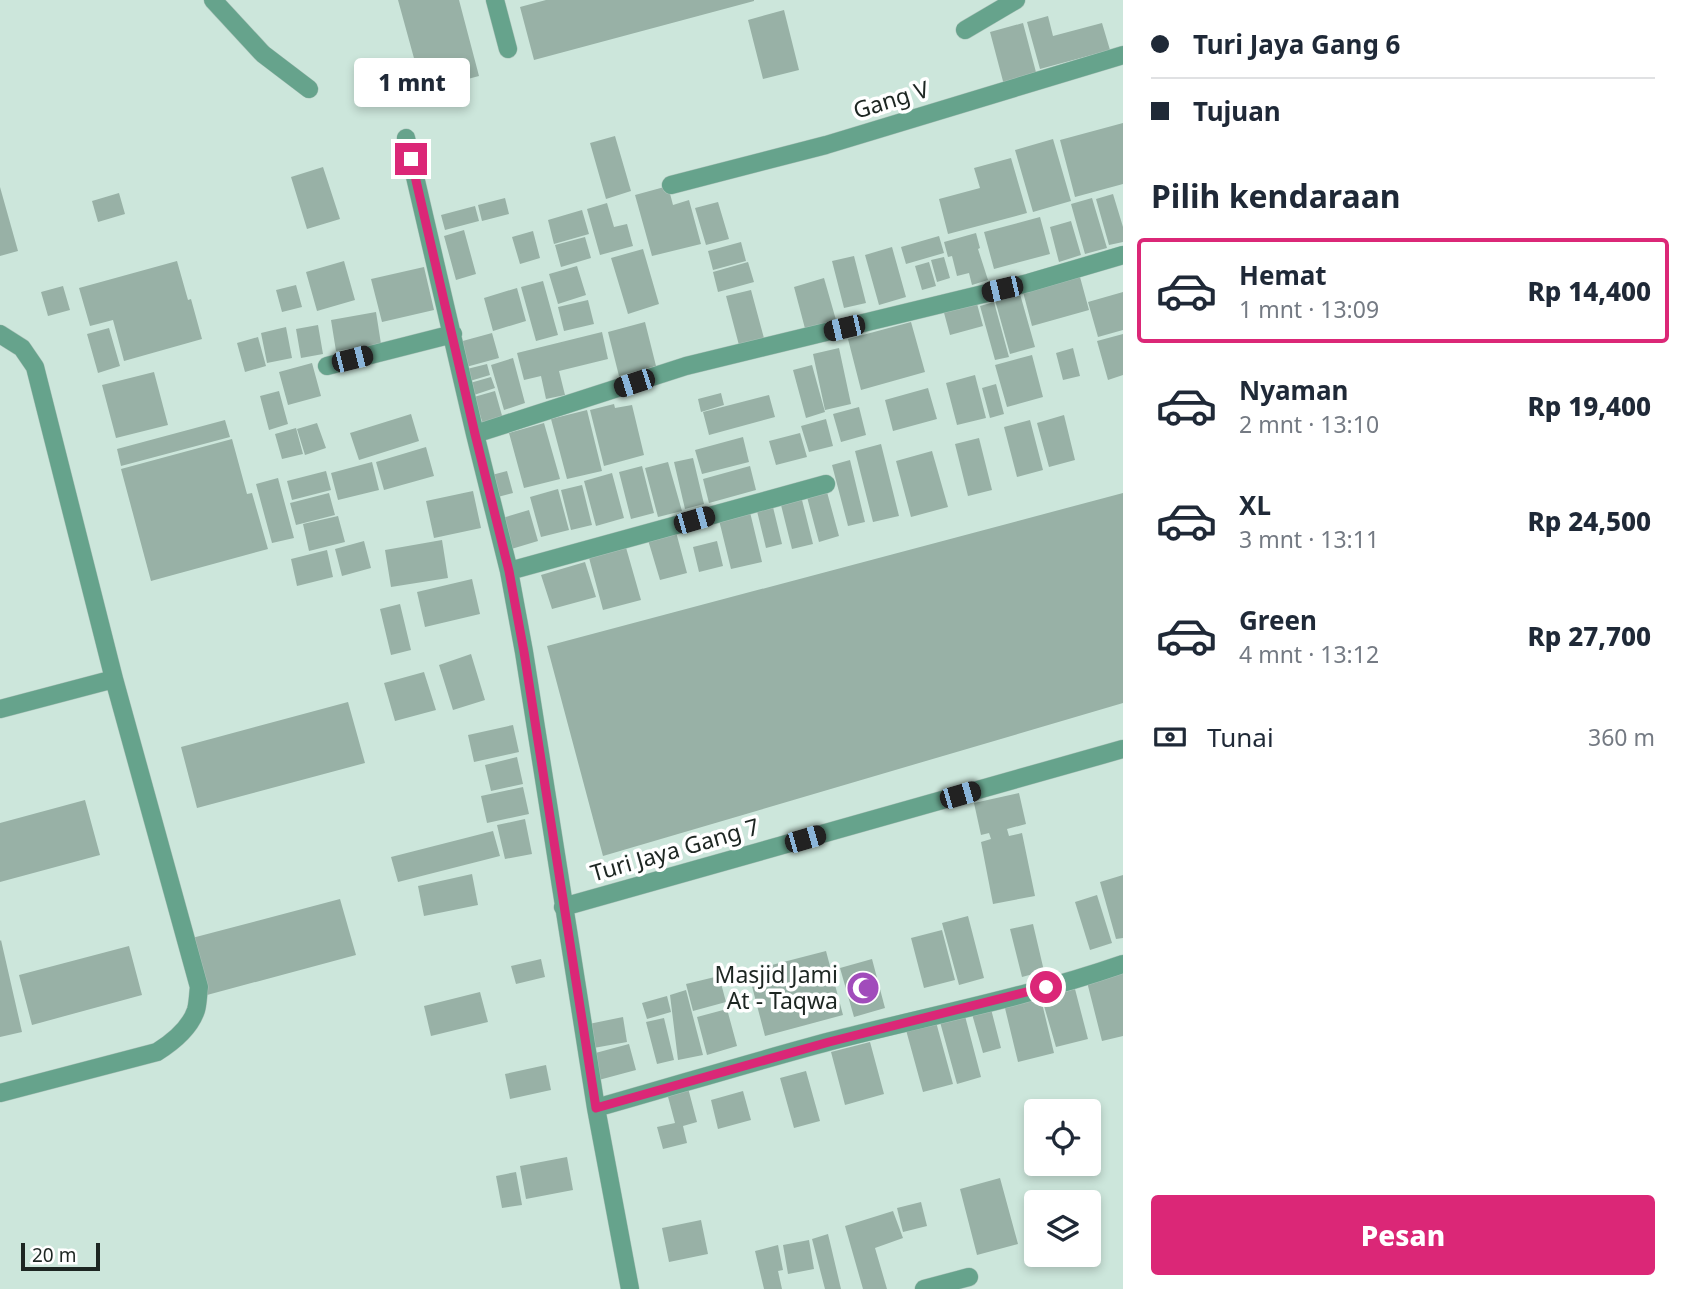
<!DOCTYPE html>
<html lang="id">
<head>
<meta charset="utf-8">
<style>
  :root { --surface:#fff; --page:#f6f6f7; --text:#1f2937; --muted:#747a83; --line:#e0e1e3; --accent:#db2777 }
  body { margin:0; font-family:"Noto Sans",sans-serif; background:var(--page); color:var(--text); height:100vh; display:flex; flex-direction:column; font-size:26px; white-space:nowrap }
  * { box-sizing:border-box; margin:0 }
  p { font-size:23px; color:var(--muted) }
  .icon { flex:none; width:38px; height:38px; fill:none; stroke:currentColor; stroke-width:2; stroke-linecap:round; stroke-linejoin:round }
  .map { position:relative; flex:1; overflow:hidden }
  .panel { display:flex; flex-direction:column; background:var(--surface); width:560px }
  .panel>* { flex:none }
  .guide { display:grid; align-content:center; height:154px; padding:0 28px; background:var(--surface) }
  .controls { position:absolute; left:1024px; top:1099px; display:grid; gap:14px }
  .controls a { display:grid; place-items:center; width:77px; height:77px; border-radius:7px; background:var(--surface); box-shadow:0 4px 10px #0003; font-size:35px }
  .scale { position:absolute; left:21px; bottom:18px; width:79px; box-sizing:border-box; padding-left:7px; border:4px solid #1d2622; border-top:0; font-size:19px; line-height:24px; white-space:nowrap; color:#1d2622; -webkit-text-stroke:5px #fff; paint-order:stroke }
  .end { position:absolute; width:32px; height:32px; margin:-16px; border:9px solid #db2777; background:#fff; box-shadow:0 0 0 4px #fff }
  .from { border-radius:50% }
  .bubble { position:absolute; height:49px; border-radius:7px; background:var(--surface); box-shadow:0 4px 10px #0003; font-size:23px; font-weight:800; line-height:49px; text-align:center }
  .car { position:absolute; width:21px; height:42px; margin:-21px -10px; border-radius:9px; box-shadow:0 0 5px 2px #0007; background:linear-gradient(#222 24%,#8ab4d8 0 40%,#222 0 76%,#8ab4d8 0 86%,#222 0) }
  .guide b { display:flex; align-items:center; gap:24px; height:66px; font-size:26px }
  .guide b+b { border-top:2px solid var(--line) }
  .guide i { width:18px; height:18px; background:var(--text) }
  ul { padding:0; list-style:none }
  li { display:flex; align-items:center; gap:21px; height:105px; margin:0 14px 10px; padding:0 14px; border:4px solid transparent; border-radius:7px }
  li div { flex:1 }
  li b { display:block; font-size:26px }
  li em { font-style:normal; font-weight:800 }
  li.selected { border-color:var(--accent) }
  li>.icon { width:63px; height:63px; stroke-width:1.5 }
  h2 { padding:0 28px; font-size:32px; line-height:84px }
  .pay { display:flex; align-items:center; gap:18px; height:77px; padding:0 28px; font-size:26px }
  .pay p { margin-inline-start:auto }
  .button { display:flex; gap:14px; margin-top:auto; padding:14px 28px }
  .button a { flex:1; height:80px; border-radius:7px; background:var(--accent); color:#fff; font-size:28px; font-weight:800; line-height:80px; text-align:center }
  main { display:flex; flex:1; min-height:0 }
  .map>svg:first-child { display:block }
  .building { fill:#98b1a6 }
  .lines { fill:none; stroke-linecap:round; stroke-linejoin:round }
  .minor-casing { stroke:#acc3ba; stroke-width:19 }
  .minor { stroke:#66a38c; stroke-width:18 }
  .route { stroke:#db2777; stroke-width:9 }
  .labels { text-anchor:middle; stroke-width:7; stroke-linejoin:round; paint-order:stroke }
  .street-label { font-size:23px; fill:#1d2622; stroke:#fff }
  .poi-label { font-size:23px; fill:#1d2622; stroke:#fff; text-anchor:end }
</style>
</head>
<body>
<main>
<div class="map">
<svg width="1123" height="1289" viewBox="0 0 1123 1289">
  <rect width="100%" height="100%" fill="#cce6db"/>
  <path class="building" d="M398,0H459L479,76L423,91Z
    M546,0H754V1L534,60L520,7Z
    M784,10L799,70L763,79L748,20Z
    M1048,16L1053,36L1102,23L1110,50L1040,69L1027,22Z
    M1023,23L1037,76L1004,85L990,32Z
    M1123,123V184L1075,197L1060,140Z
    M615,136L631,191L606,199L590,143Z
    M1053,139L1071,201L1033,212L1015,150Z
    M1011,158L1027,213L948,234L939,199L980,188L974,168Z
    M323,167L340,219L307,229L291,177Z
    M668,186L673,205L689,200L701,244L652,256L635,195Z
    M0,187L18,251L0,256Z
    M119,193L125,214L98,222L92,201Z
    M1113,194L1123,227V242L1109,245L1096,199Z
    M505,198L509,214L482,221L478,205Z
    M1092,198L1107,248L1085,254L1071,204Z
    M718,202L729,239L706,245L695,208Z
    M607,203L614,227L627,224L633,246L600,255L587,209Z
    M475,206L479,221L445,230L441,215Z
    M582,210L589,234L554,244L548,220Z
    M1040,217L1050,254L994,269L984,232Z
    M1071,221L1081,255L1059,262L1050,227Z
    M464,230L476,274L456,280L444,236Z
    M533,231L540,258L520,264L512,237Z
    M976,233L980,248L978,249L988,280L972,285L969,273L957,276L952,256L948,257L944,242Z
    M939,236L944,253L906,264L901,247Z
    M585,237L591,258L561,267L555,245Z
    M741,242L746,261L713,270L708,251Z
    M892,247L906,297L879,305L865,255Z
    M643,249L659,304L628,314L611,258Z
    M854,256L866,303L844,308L832,261Z
    M944,257L950,278L937,282L931,260Z
    M177,261L188,300L191,299L202,339L124,361L113,320L90,326L79,288Z
    M344,261L355,300L317,311L306,272Z
    M748,262L754,282L718,292L713,272Z
    M929,262L936,286L922,290L915,266Z
    M577,266L586,295L558,304L549,274Z
    M424,267L434,310L382,322L371,279Z
    M1080,277L1089,310L1032,326L1023,292Z
    M824,278L838,327L807,336L794,287Z
    M543,281L558,335L536,341L521,287Z
    M296,285L302,307L282,312L276,290Z
    M63,286L70,310L48,316L41,292Z
    M517,288L526,321L493,331L484,298Z
    M751,290L765,342L740,349L726,296Z
    M1123,292V330L1098,337L1088,302Z
    M1020,294L1035,347L1010,354L995,300Z
    M588,300L594,324L564,331L558,307Z
    M976,300L983,326L950,335L943,309Z
    M994,302L1009,357L995,360L980,306Z
    M376,312L381,344L336,351L331,320Z
    M645,322L656,366L619,376L608,332Z
    M911,322L925,372L861,390L848,339Z
    M318,325L323,354L301,358L296,329Z
    M286,327L292,358L267,363L261,333Z
    M109,328L120,366L98,373L87,334Z
    M602,332L608,359L559,371L565,395L546,399L541,376L524,380L517,353Z
    M492,333L499,358L466,367L459,342Z
    M1123,334V375L1108,380L1097,341Z
    M258,337L266,366L245,372L237,343Z
    M839,348L851,404L825,410L813,354Z
    M1073,348L1080,376L1063,380L1056,353Z
    M1032,355L1043,397L1007,407L995,365Z
    M513,358L525,403L504,410L491,365Z
    M312,363L321,396L288,405L279,372Z
    M487,364L490,375L470,381L467,369Z
    M812,365L825,412L806,418L793,370Z
    M154,372L168,425L116,438L102,385Z
    M975,375L986,418L957,425L946,383Z
    M491,377L495,388L474,395L470,383Z
    M996,384L1004,414L990,418L982,388Z
    M928,388L937,419L893,431L885,400Z
    M279,391L288,424L269,430L260,396Z
    M495,391L503,419L483,424L474,397Z
    M721,393L724,405L701,412L698,399Z
    M769,395L775,417L709,435L703,412Z
    M614,404L615,408L632,405L644,455L604,466L590,410Z
    M859,407L866,435L841,442L833,414Z
    M587,410L602,471L567,479L551,419Z
    M411,414L419,441L359,460L350,433Z
    M1064,415L1075,460L1049,467L1037,423Z
    M826,419L833,446L809,452L801,426Z
    M225,420L230,437L121,466L117,449Z
    M1030,420L1043,470L1017,477L1004,427Z
    M317,423L326,448L305,455L297,429Z
    M544,423L560,479L524,488L509,433Z
    M296,428L303,454L282,459L275,434Z
    M800,433L807,457L776,465L769,441Z
    M743,437L749,462L702,474L695,450Z
    M979,438L992,490L968,496L955,444Z
    M232,439L247,494L252,493L268,549L151,581L121,469Z
    M881,444L899,516L873,522L855,451Z
    M426,447L434,476L384,490L376,462Z
    M932,451L948,507L911,517L896,461Z
    M693,458L704,504L685,509L674,462Z
    M850,460L865,522L848,526L832,465Z
    M372,462L379,490L338,500L331,473Z
    M668,462L682,511L658,517L645,468Z
    M642,466L654,513L631,519L619,472Z
    M750,466L756,490L709,503L703,479Z
    M326,471L331,490L292,500L287,481Z
    M507,471L513,493L494,498L488,476Z
    M612,473L624,518L596,526L584,481Z
    M278,478L294,538L272,543L256,484Z
    M582,485L592,525L571,530L561,490Z
    M558,489L569,530L541,537L530,497Z
    M473,491L481,528L434,538L426,501Z
    M827,492L839,536L819,542L807,497Z
    M329,493L335,515L296,525L290,503Z
    M1123,493V703L603,856L547,646Z
    M801,496L813,544L792,549L780,501Z
    M772,503L782,544L766,548L756,507Z
    M749,508L762,562L731,569L718,516Z
    M529,510L538,541L508,550L499,519Z
    M338,516L345,542L309,551L303,524Z
    M676,532L687,573L660,580L648,540Z
    M442,540L448,578L391,587L385,550Z
    M364,541L371,568L342,576L335,549Z
    M717,541L723,566L699,572L693,547Z
    M625,544L641,600L603,610L588,554Z
    M327,550L333,577L297,586L291,559Z
    M585,562L596,597L552,609L541,575Z
    M472,579L480,614L425,627L417,592Z
    M400,604L411,650L391,655L380,609Z
    M471,654L485,700L453,710L439,665Z
    M424,672L436,710L395,721L384,683Z
    M348,702L365,763L197,808L181,747Z
    M513,725L519,752L474,762L468,735Z
    M517,757L523,784L491,791L485,765Z
    M523,787L529,814L487,823L481,796Z
    M1019,793L1026,824L1007,829L1009,836L1022,833L1035,896L993,904L981,842L991,839L989,833L981,835L974,803Z
    M85,800L100,855L0,882V823Z
    M525,819L532,854L505,859L497,825Z
    M493,831L500,856L398,882L391,857Z
    M472,874L478,905L424,916L418,886Z
    M1123,875V938L1116,939L1100,882Z
    M1097,895L1112,943L1090,950L1075,902Z
    M340,899L356,955L207,995L192,938Z
    M968,916L984,978L959,985L942,923Z
    M1033,924L1044,971L1022,977L1010,929Z
    M942,930L955,980L924,988L911,938Z
    M1,940L22,1032L0,1037V941Z
    M129,946L142,995L32,1025L19,975Z
    M826,951L843,1015L765,1036L748,971Z
    M541,959L545,977L516,984L511,966Z
    M872,959L885,1008L854,1017L840,968Z
    M1123,969V1036L1102,1041L1086,978Z
    M719,976L726,1002L693,1011L686,984Z
    M1075,989L1088,1039L1056,1047L1042,999Z
    M686,990L703,1055L678,1060L670,995Z
    M480,992L488,1022L431,1036L424,1006Z
    M1040,995L1054,1053L1018,1062L1004,1004Z
    M667,996L671,1012L647,1019L642,1003Z
    M727,1009L737,1046L707,1055L697,1017Z
    M991,1009L1001,1048L983,1053L972,1014Z
    M965,1016L981,1077L957,1084L940,1022Z
    M623,1017L627,1042L588,1049L584,1025Z
    M664,1018L674,1060L657,1064L646,1022Z
    M936,1022L953,1084L923,1092L906,1030Z
    M870,1042L884,1094L845,1105L831,1052Z
    M629,1044L636,1070L595,1081L588,1055Z
    M546,1065L551,1090L510,1099L505,1074Z
    M806,1071L820,1121L794,1128L780,1078Z
    M688,1088L697,1122L683,1126L687,1143L663,1149L657,1127L675,1123L667,1093Z
    M743,1091L751,1120L718,1129L711,1100Z
    M567,1157L573,1190L526,1199L520,1166Z
    M516,1172L522,1205L502,1208L496,1176Z
    M1000,1178L1018,1244L977,1255L960,1189Z
    M921,1202L927,1226L903,1232L897,1208Z
    M893,1211L903,1238L875,1248L887,1289H863L845,1226Z
    M701,1220L708,1254L669,1262L662,1228Z
    M828,1234L841,1289H825L812,1239Z
    M809,1240L814,1269L788,1274L783,1245Z
    M778,1245L783,1270L778,1271L782,1289H764L755,1251Z"/>
  <g class="lines">
    <defs>
      <path id="minor" d="M213,0L263,54L309,89
        M495,0L508,49
        M965,30L1016,0
        M406,138L475,434L509,571L524,652L596,1108L630,1289
        M671,185L826,145L1123,55
        M0,334L22,348L35,367L114,679L199,987C198,994 198,1003 196,1010C190,1028 173,1042 157,1052L0,1093
        M327,366L453,334
        M475,434L686,366L1028,283L1123,255
        M509,571L826,484
        M0,709L114,679
        M563,907L1123,749
        M596,1108C674,1086 752,1062 831,1041C928,1016 1028,997 1123,964
        M924,1289L969,1277"/>
    </defs>
    <use href="#minor" class="minor-casing"/>
    <use href="#minor" class="minor"/>
  </g>
  <g class="lines">
    <path class="route" d="M411,159L475,434L509,571L524,652L596,1108L829,1042L1046,987"/>
  </g>
  <defs>
    <symbol id="mosque-disc" viewBox="-11 -11 22 22"><circle r="9.5" fill="#a14cbb" stroke="#fff"/><path d="M3.5-4.9A6 6 0 1 0 3.5 4.9A5 5 0 1 1 3.5-4.9Z" fill="#fff"/></symbol>
  </defs>
  <g fill-rule="evenodd">
    <use href="#mosque-disc" x="844" y="969" width="38" height="38"/>
  </g>
  <g class="labels">
    <g class="street-label">
      <text transform="translate(891 100) rotate(-17)" y="8">Gang V</text>
      <text transform="translate(675 850) rotate(-16)" y="8">Turi Jaya Gang 7</text>
    </g>
    <g class="poi-label">
      <text x="838" y="983">Masjid Jami<tspan x="838" dy="26">At - Taqwa</tspan></text>
    </g>
  </g>
</svg>
<div class="controls">
<a><svg class="icon" aria-label="locate" viewBox="0 0 24 24"><circle cx="12" cy="12" r="6"/><path d="M12 2v4M12 18v4M2 12h4M18 12h4"/></svg></a>
<a><svg class="icon" aria-label="layers" viewBox="0 0 24 24"><path d="M12 4l9 5-9 5-9-5zM3 14l9 5 9-5"/></svg></a>
</div>
<div class="scale">20 m</div>
<i class="end from" style="left:1046px;top:987px"></i>
<i class="end" style="left:411px;top:159px"></i>
<div class="bubble" style="left:354px;top:58px;width:116px">1 mnt</div>
<i class="car" style="left:1002px;top:289px;rotate:257deg"></i>
<i class="car" style="left:844px;top:328px;rotate:257deg"></i>
<i class="car" style="left:352px;top:359px;rotate:76deg"></i>
<i class="car" style="left:634px;top:383px;rotate:252deg"></i>
<i class="car" style="left:694px;top:520px;rotate:74deg"></i>
<i class="car" style="left:960px;top:795px;rotate:74deg"></i>
<i class="car" style="left:805px;top:839px;rotate:74deg"></i>
</div>
<section class="panel">
<div class="guide">
<b><i class="from"></i>Turi Jaya Gang 6</b>
<b><i></i>Tujuan</b>
</div>
<h2>Pilih kendaraan</h2>
<ul>
<li class="selected"><svg class="icon" aria-label="car" viewBox="0 0 24 24"><path d="M5 17H2v-5l4-1 3-4h7l3 4 3 1v5h-3M9 17h6M6 11h13"/><circle cx="7" cy="17" r="2"/><circle cx="17" cy="17" r="2"/></svg><div><b>Hemat</b><p>1 mnt · 13:09</p></div><em>Rp 14,400</em></li>
<li><svg class="icon" aria-label="car" viewBox="0 0 24 24"><path d="M5 17H2v-5l4-1 3-4h7l3 4 3 1v5h-3M9 17h6M6 11h13"/><circle cx="7" cy="17" r="2"/><circle cx="17" cy="17" r="2"/></svg><div><b>Nyaman</b><p>2 mnt · 13:10</p></div><em>Rp 19,400</em></li>
<li><svg class="icon" aria-label="car" viewBox="0 0 24 24"><path d="M5 17H2v-5l4-1 3-4h7l3 4 3 1v5h-3M9 17h6M6 11h13"/><circle cx="7" cy="17" r="2"/><circle cx="17" cy="17" r="2"/></svg><div><b>XL</b><p>3 mnt · 13:11</p></div><em>Rp 24,500</em></li>
<li><svg class="icon" aria-label="car" viewBox="0 0 24 24"><path d="M5 17H2v-5l4-1 3-4h7l3 4 3 1v5h-3M9 17h6M6 11h13"/><circle cx="7" cy="17" r="2"/><circle cx="17" cy="17" r="2"/></svg><div><b>Green</b><p>4 mnt · 13:12</p></div><em>Rp 27,700</em></li>
</ul>
<div class="pay"><svg class="icon" aria-label="cash" viewBox="0 0 24 24"><path d="M3 7h18v10H3z"/><circle cx="12" cy="12" r="2"/></svg>Tunai<p>360 m</p></div>
<div class="button"><a>Pesan</a></div>
</section>
</main>
</body>
</html>
